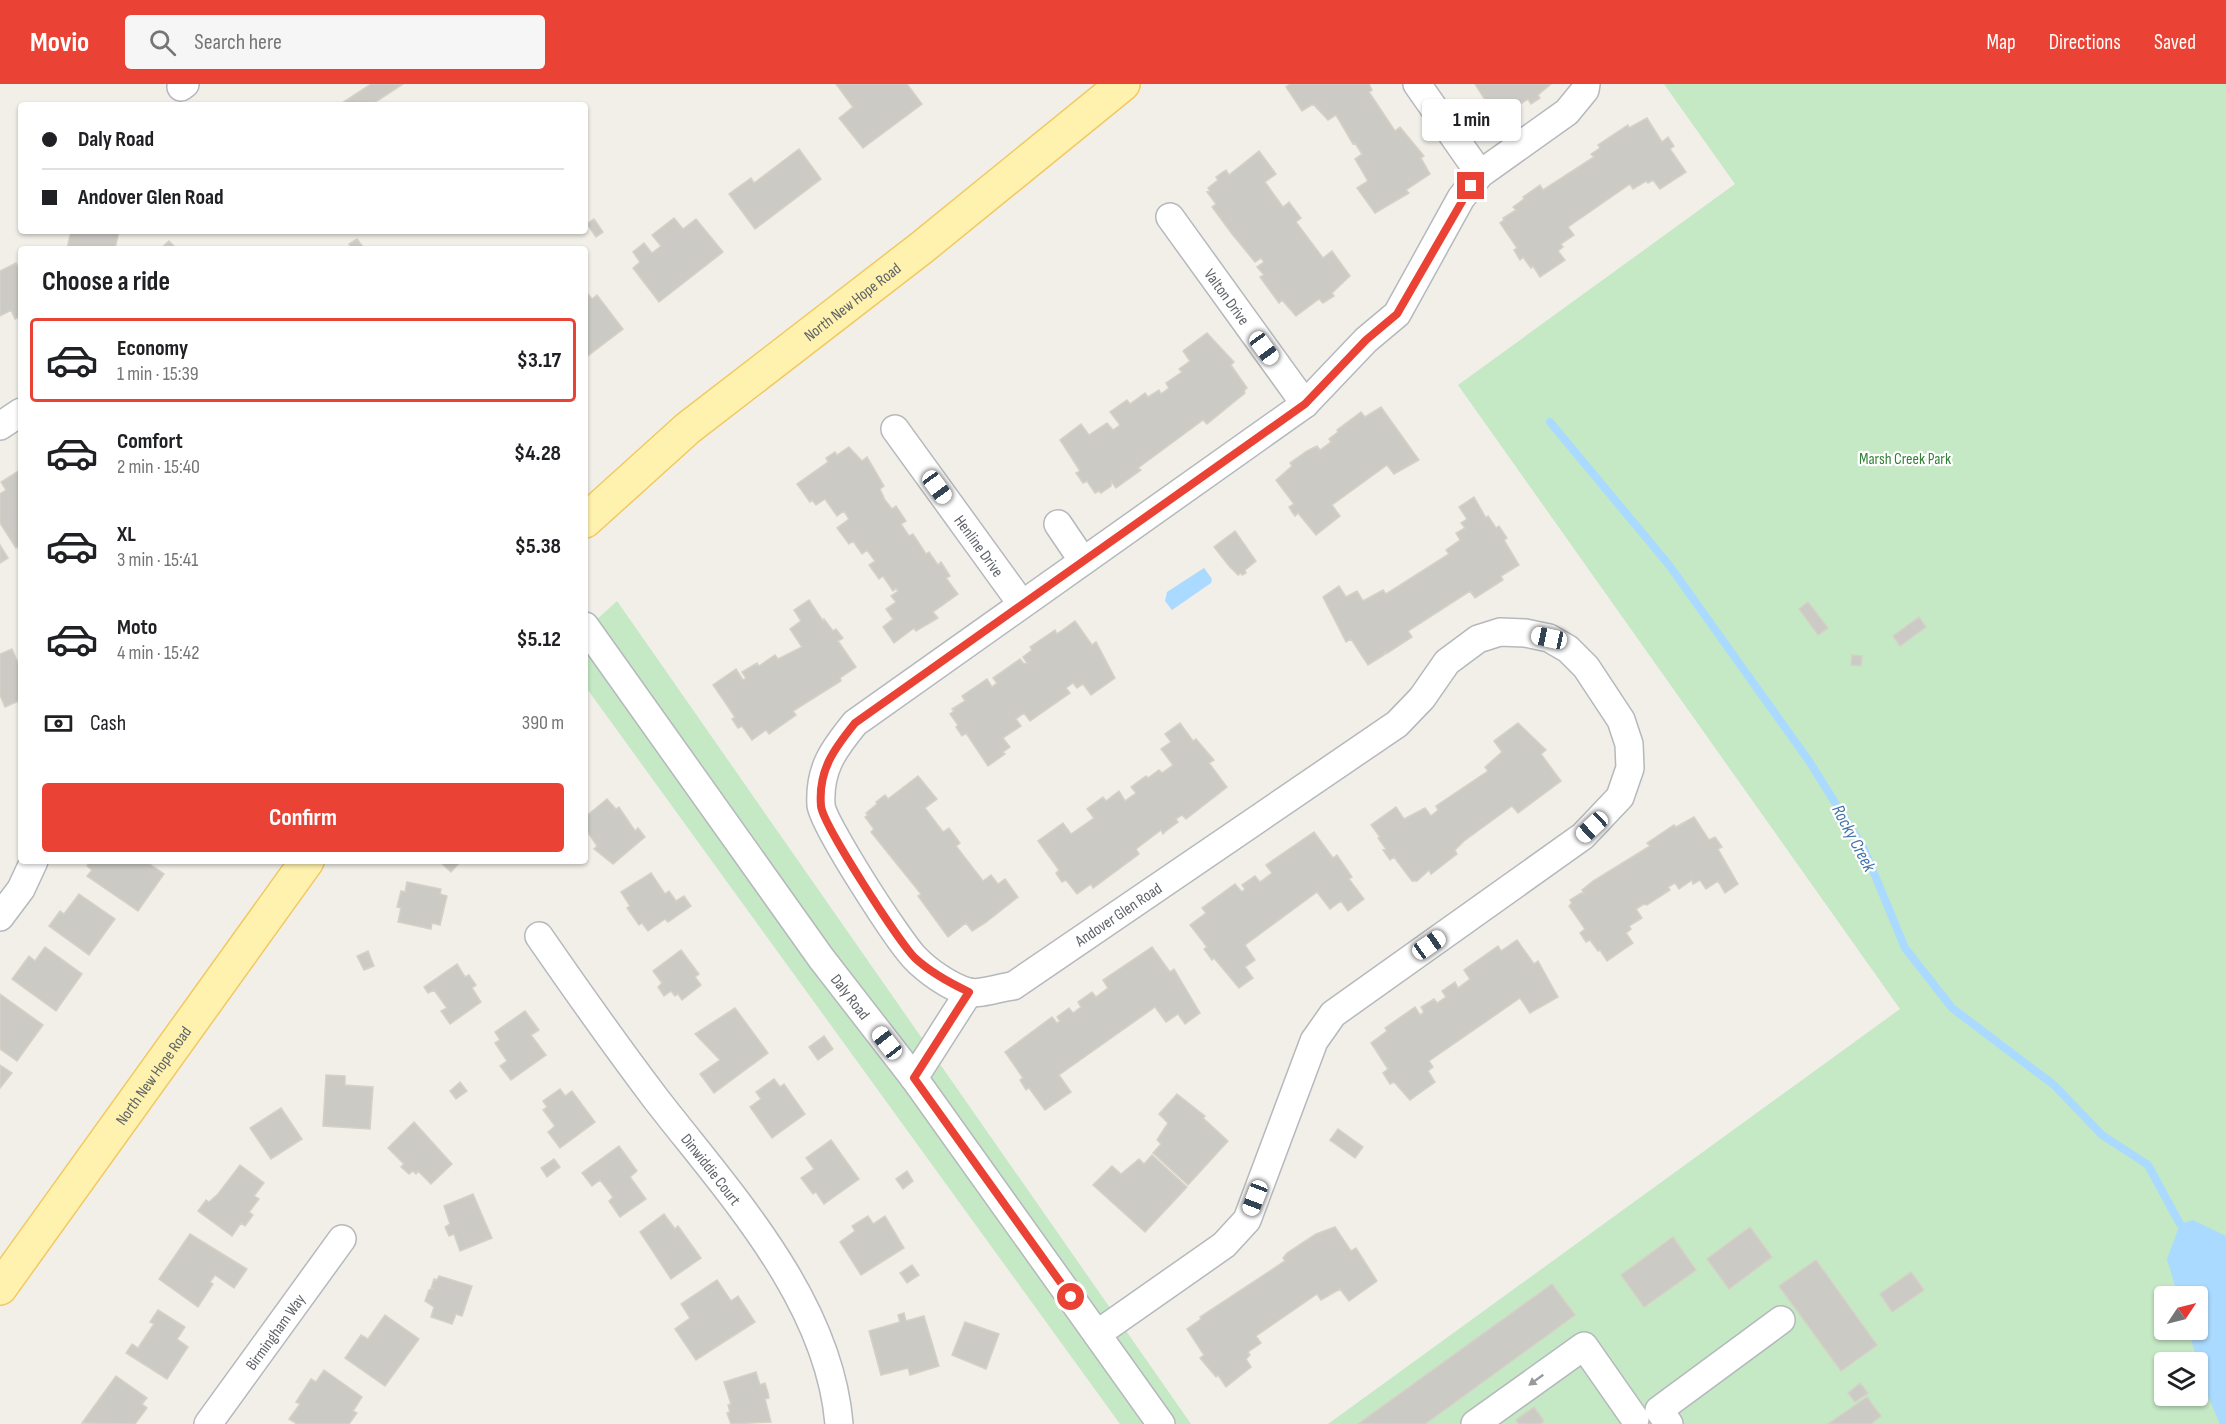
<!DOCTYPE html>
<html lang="en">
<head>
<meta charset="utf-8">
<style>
  :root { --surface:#fff; --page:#f6f6f6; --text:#202124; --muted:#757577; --line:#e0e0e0; --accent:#ea4335 }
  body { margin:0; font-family:"Sofia Sans Condensed",sans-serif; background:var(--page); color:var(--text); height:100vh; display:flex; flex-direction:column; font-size:22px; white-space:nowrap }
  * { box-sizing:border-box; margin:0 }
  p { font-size:20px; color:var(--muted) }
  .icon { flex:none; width:33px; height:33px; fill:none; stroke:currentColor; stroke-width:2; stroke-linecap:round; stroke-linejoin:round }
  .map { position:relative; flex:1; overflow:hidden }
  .sheet { position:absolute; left:18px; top:162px; width:570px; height:618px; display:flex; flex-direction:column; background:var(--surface); border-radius:6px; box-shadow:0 2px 4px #0004 }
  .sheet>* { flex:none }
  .banner { position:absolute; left:18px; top:18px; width:570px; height:132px; border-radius:6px; box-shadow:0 2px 4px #0004; display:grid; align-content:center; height:132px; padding:0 24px; background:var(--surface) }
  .needle { width:39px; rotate:55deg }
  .buttons { position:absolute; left:2154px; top:1202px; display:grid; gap:12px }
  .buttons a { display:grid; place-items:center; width:54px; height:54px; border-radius:6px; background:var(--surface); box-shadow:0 2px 4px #0004; font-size:30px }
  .end { position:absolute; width:27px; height:27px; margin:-14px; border:8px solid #ea4335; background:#fff; box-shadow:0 0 0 3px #fff }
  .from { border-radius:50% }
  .bubble { position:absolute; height:42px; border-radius:6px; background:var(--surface); box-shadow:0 2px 4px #0004; font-size:20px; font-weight:700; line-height:42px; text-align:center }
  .car { position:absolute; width:18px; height:36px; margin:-18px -9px; border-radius:8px; box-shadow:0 0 4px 2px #0007; background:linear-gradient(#fff 24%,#345 0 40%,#fff 0 76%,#345 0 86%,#fff 0) }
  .banner b { display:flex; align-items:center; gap:21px; height:57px; font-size:22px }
  .banner b+b { border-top:2px solid var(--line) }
  .banner i { width:15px; height:15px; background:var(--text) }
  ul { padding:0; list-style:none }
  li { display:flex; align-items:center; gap:18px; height:84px; margin:0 12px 9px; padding:0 12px; border:3px solid transparent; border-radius:6px }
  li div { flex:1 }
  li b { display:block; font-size:22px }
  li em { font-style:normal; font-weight:700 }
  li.current { border-color:var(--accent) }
  li>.icon { width:54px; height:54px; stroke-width:1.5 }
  h2 { padding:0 24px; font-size:27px; line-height:72px }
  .pay { display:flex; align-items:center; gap:15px; height:66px; padding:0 24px; font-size:22px }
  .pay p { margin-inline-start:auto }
  .primary-button { display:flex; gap:12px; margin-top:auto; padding:12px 24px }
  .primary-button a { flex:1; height:69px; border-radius:6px; background:var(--accent); color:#fff; font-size:24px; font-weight:700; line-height:69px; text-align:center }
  header { display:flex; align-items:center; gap:36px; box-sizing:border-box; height:84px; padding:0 30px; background:var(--accent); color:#fff }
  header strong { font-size:28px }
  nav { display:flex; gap:33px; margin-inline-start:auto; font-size:21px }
  .search { width:420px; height:54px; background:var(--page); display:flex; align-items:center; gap:15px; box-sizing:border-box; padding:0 21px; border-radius:6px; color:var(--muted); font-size:22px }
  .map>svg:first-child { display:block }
  .green { fill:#c5e8c5; fill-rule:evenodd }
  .water { fill:#aadaff }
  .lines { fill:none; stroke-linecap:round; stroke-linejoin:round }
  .stream { stroke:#aadaff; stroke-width:8 }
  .building { fill:#cccac5; stroke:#d6d1c6; stroke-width:1.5 }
  .minor-casing { stroke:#b5b8bc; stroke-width:30 }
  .major-casing { stroke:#f2c960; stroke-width:36 }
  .minor { stroke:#fff; stroke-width:27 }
  .major { stroke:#fff2af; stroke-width:33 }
  .oneway { fill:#979a9d }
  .route { stroke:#ea4335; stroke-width:8 }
  .labels { text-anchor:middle; stroke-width:4.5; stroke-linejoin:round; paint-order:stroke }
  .street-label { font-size:16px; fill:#5f6368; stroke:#fff }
  .park-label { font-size:16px; fill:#348238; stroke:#fff }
  .water-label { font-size:18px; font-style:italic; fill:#4174aa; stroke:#fff }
</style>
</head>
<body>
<header>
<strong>Movio</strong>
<div class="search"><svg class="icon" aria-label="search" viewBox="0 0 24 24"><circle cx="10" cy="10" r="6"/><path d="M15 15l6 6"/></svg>Search here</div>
<nav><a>Map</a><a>Directions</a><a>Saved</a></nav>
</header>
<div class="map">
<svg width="2226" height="1340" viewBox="0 0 2226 1340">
  <rect width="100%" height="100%" fill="#f1efe8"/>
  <path class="green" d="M1664,0H2226V1340H1328L1900,925L1458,301L1735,100ZM2164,1212H2198V1245H2164ZM2164,1278H2198V1311H2164Z
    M617,517L1191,1340H1120L585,602V546Z"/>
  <path class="water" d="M1204,484L1212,495L1211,499L1172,526L1165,517L1167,508Z
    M2193,1136L2226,1152V1340H2220L2207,1310L2188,1245H2198V1212H2178L2167,1175L2180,1140Z"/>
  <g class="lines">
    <path class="stream" d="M1550,338L1669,481L1809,677L1864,765L1905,864L1952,924L2054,1001L2102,1051L2148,1081L2180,1140"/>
  </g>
  <path class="building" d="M371,0H403L371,21H339Z
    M836,0H907L922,20L863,64L839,34L853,23Z
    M1290,0H1369L1372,6L1369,8L1395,47L1400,43L1424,72L1421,74L1430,90L1406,106L1409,109L1375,129L1357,104L1368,97L1355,75L1362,70L1355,59L1353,60L1336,31L1328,36L1313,20L1302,27L1286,3Z
    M1475,0H1551L1538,11L1540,14L1531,20L1528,15L1502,32L1498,31L1491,16L1487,19Z
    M1647,34L1662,58L1668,53L1674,62L1670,65L1686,88L1660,105L1653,96L1648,99L1646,97L1633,105L1630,100L1568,143L1574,151L1561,160L1563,163L1558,167L1565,176L1540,193L1533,182L1531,184L1523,173L1520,176L1514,166L1517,164L1500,139L1504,136L1503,134L1516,126L1513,123L1524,115L1523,113L1540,101L1543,106L1594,73L1591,70L1600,64L1598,61L1628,41L1629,44Z
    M799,65L821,95L755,145L729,110L751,94L754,99Z
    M1259,67L1276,90L1265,98L1283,123L1289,118L1301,134L1296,138L1323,174L1332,167L1350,192L1332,209L1334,212L1323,219L1319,215L1296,232L1282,216L1279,219L1260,193L1264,191L1257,183L1264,178L1261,174L1255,178L1232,150L1212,123L1216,120L1207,108L1210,107L1208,104L1218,96L1216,93L1226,86L1229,91Z
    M674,134L683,145L696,135L723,168L659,218L633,184L640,178L633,168L644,159L652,169L661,162L652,151Z
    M594,135L603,148L596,153L587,140Z
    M71,147H119L115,165H67Z
    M357,155L363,163L352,165L349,160Z
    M169,157L177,165H160Z
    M16,179L21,189V232L15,235L11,226L0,232V187Z
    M585,206L592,215L597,211L623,245L585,274Z
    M1207,249L1234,278L1231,281L1247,304L1244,307L1245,309L1207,340L1203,336L1138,384L1141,386L1116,404L1111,397V402L1101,409L1099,407L1095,409L1087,397L1083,399L1076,389L1080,387L1060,356L1081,340L1089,351L1107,339L1113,346L1120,341L1110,328L1127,316L1130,320L1145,309L1148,313L1159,306L1161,310L1169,304L1166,299L1182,288L1179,285L1190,277L1183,267Z
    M1381,323L1419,376L1394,390L1387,381L1332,421L1340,432L1316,451L1298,429L1295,432L1292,428L1289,423L1294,420L1276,396L1292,382L1290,379L1307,367L1317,362L1320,366L1331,358L1329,355L1338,348L1337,346L1361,328L1365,333Z
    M849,363L862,377L867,373L884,402L880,405L885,416L892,425L896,422L906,437L901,440L909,452L913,450L926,470L929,468L938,481L941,478L950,492L946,494L958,510L933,528L938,534L916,547L914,544L894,559L883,543L893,535L886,525L896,518L891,512L898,507L896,504L893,507L883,492L879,495L869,481L875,477L867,466L862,470L853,457L849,460L837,444L849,435L844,427L837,432L825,415L816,421L812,416L810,418L797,400L828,378L826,374L835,368L837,371Z
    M20,386L21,461L16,464L0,439V410L6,406L1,398Z
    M1474,413L1486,434L1488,432L1496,444L1499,442L1507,454L1504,456L1519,481L1501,492L1503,496L1475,514L1470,507L1408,547L1412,553L1386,570L1385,568L1384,571L1368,581L1351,555L1346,558L1323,513L1339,502L1346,513L1357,507L1363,517L1383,506L1386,510L1449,470L1446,466L1460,456L1456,449L1465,444L1461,439L1467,435L1459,423Z
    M1235,447L1256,477L1245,486L1246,489L1242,491L1241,489L1238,491L1229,482L1214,463Z
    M0,461L8,474L0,479Z
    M809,516L823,537L824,535L833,547L836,545L843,554L838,557L856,583L840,594L841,597L793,627L796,631L769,650L766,646L752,656L742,642L738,644L732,635L735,633L713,601L736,585L743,596L746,594L742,588L757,579L759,582L775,571L778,575L802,563L790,545L801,537L794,526Z
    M1808,518L1828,544L1818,551L1799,525Z
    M1919,533L1926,543L1900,562L1893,552Z
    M1075,537L1092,561L1096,558L1115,594L1091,611L1083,600L1077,604L1073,599L1066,604L1070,609L1030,637L1024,629L1016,635L1021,642L1003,654L1010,663L1003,668L1005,670L988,682L966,649L962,652L956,643L958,641L950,630L954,627L952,625L965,617L962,612L987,595L992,603L997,599L993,594L1020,575L1024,580L1027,579L1023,573L1032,566L1030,563L1055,546L1057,550Z
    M12,565L21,586V616L5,623L0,611V570Z
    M1852,571L1862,572L1861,582L1851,581Z
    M1180,639L1193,657L1196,655L1214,676L1209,679L1227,703L1186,735L1182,731L1176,735L1178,738L1166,747L1163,750L1161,746L1136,765L1139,770L1093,804L1091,800L1077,810L1066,796L1062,798L1056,789L1059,786L1038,757L1063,739L1071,750L1094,734L1087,725L1103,713L1106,717L1119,707L1125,717L1136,709L1131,703L1146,692L1148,694L1159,686L1162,689L1173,681L1161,665L1171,658L1165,650Z
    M1518,639L1546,666L1541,670L1561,697L1518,729L1512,722L1464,757L1455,766L1457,770L1431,790L1429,786L1417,797H1412L1394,773L1390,776L1383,766L1386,765L1378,754L1380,753L1371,741L1396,723L1404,735L1425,724L1431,732L1438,726L1436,722L1488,687L1485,683L1502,668L1494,657Z
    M918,692L937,715L925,724L943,748L949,744L960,759L956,762L983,797L991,791L998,800L1005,795L1018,813L985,839L972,847L966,839L948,853L918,812L921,810L871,748L874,745L865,733L868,731L866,729L877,720L876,718L885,711L888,715Z
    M607,715L616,725L619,723L635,747L638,744L645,753L613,780L594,765L597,762L585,744V733Z
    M1694,733L1709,756L1715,753L1722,763L1718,765L1738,800L1725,809L1718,797L1706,805L1700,796L1693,800L1692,796L1679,805L1675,799L1668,803L1670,806L1647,821L1644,820L1636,825L1642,834L1629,842L1631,845L1626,849L1633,859L1607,877L1600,866L1598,867L1590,856L1586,858L1580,849L1585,845L1569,822L1572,819L1570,816L1581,809L1584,810L1582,806L1593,797L1650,762L1647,759L1674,741L1676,743Z
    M1314,748L1333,774L1337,771L1352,793L1349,795L1364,815L1348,827L1341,817L1330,825L1317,808L1245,861L1255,876L1245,883L1253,894L1239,904L1214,874L1212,876L1204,865L1207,863L1190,841L1206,829L1202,824L1235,800L1242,808L1245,805L1242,801L1255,792L1260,798L1272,789L1266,781Z
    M91,777H145L164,790L138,827L87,792L92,786L87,782Z
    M439,777H461L451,788Z
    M651,789L665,810L669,807L676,817L684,812L691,822L668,838L665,835L648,847L642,839L639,841L627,824L630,822L621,808Z
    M407,798L441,805L440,810L447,812L440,841L432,839L431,845L398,838L401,824L397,823L401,807L405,808Z
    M79,810L115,835L89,871L49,842L60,827L64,830Z
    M1517,856L1534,880L1538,877L1558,913L1530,929L1520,914L1429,977L1433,983L1428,987L1435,998L1410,1016L1394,998L1390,1000L1383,989L1388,985L1371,959L1387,947L1385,944L1415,923L1420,931L1424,928L1421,923L1434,915L1437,919L1446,913L1442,907L1455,898L1458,904L1470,895L1464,886L1498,862L1501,867Z
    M45,863L82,890L56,927L12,895L29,872L35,877Z
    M1152,863L1170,888L1174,885L1200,929L1185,940L1178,930L1166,938L1155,923L1059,991L1071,1008L1045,1026L1029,1004L1026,1006L1020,996L1023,994L1005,968L1052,933L1057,939L1060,937L1057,933L1069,924L1073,929L1081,923L1078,918L1092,908L1096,913L1108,904L1103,896Z
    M681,866L699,890L695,893L701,901L682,916L678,910L675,912L671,907L664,912L658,903L662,899L653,887Z
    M368,867L374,882L364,886L357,872Z
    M457,880L465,893L469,891L476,901L472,904L481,918L450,940L441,927L447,924L434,906L428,909L424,903Z
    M0,910L43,941L17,977L0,965Z
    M735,924L768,969L714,1009L700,990L720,976L695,950Z
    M525,927L539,946L531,951L546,971L511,996L500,982L507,977L495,959L500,956L495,948Z
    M824,952L833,965L818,976L809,963Z
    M0,981L12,989L0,1004Z
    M326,991L345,992V1001L373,1003L370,1045L323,1042Z
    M774,995L780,1003L784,1000L805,1030L772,1054L750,1023L761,1015L756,1008Z
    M460,998L467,1007L456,1015L450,1007Z
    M560,1005L565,1012L572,1007L595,1038L560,1064L548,1048L555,1042L543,1026L547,1023L543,1017Z
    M1177,1010L1205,1032L1203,1034L1228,1057L1188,1101L1153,1069L1161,1060L1157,1056L1168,1039L1159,1030Z
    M281,1024L302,1055L271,1075L250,1044Z
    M414,1038L452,1080L431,1100L418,1087L416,1090L413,1087L409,1090L401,1083L404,1080L388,1064Z
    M1338,1045L1363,1063L1355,1074L1330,1056Z
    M831,1056L859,1095L824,1120L816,1108L813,1110L801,1094L814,1085L806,1074Z
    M619,1062L637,1087L630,1093L646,1115L620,1133L609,1117L613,1113L600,1096L592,1102L582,1089Z
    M1152,1071L1187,1103L1145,1148L1093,1101L1112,1082L1121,1090L1139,1075L1144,1080Z
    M554,1075L560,1083L547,1093L541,1084Z
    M240,1081L264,1099L254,1112L259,1115L249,1128L253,1131L245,1142L241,1139L232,1152L198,1127L206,1116L209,1118L218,1110Z
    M907,1087L913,1097L903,1105L896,1095Z
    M473,1110L492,1154L460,1167L454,1150L449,1152L445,1143L450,1140L444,1122Z
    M664,1130L675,1145L678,1142L701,1174L671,1195L640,1148Z
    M868,1132L873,1140L885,1132L904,1164L861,1191L840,1158L855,1147L852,1142Z
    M1335,1143L1351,1167L1356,1164L1377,1197L1349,1217L1340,1205L1321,1216L1317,1210L1256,1252L1261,1259L1248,1268L1250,1271L1246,1275L1251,1283L1226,1303L1218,1291L1216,1293L1200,1274L1204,1271L1187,1245L1201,1235L1200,1233L1285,1177L1283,1174L1287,1169L1316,1150Z
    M1750,1143L1772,1173L1729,1205L1707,1175Z
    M190,1150L247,1185L234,1204L215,1191L210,1198L213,1200L198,1223L159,1195Z
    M1673,1153L1696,1186L1644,1223L1621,1191Z
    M1816,1176L1877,1261L1841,1287L1779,1202Z
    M912,1181L919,1191L907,1199L900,1189Z
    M1911,1188L1924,1206L1892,1228L1880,1210Z
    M439,1192L472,1202L462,1232L456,1230L452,1240L431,1233L434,1223L425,1217L429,1206L434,1205H431L434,1195L437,1196Z
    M717,1196L731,1217L738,1212L755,1238L696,1276L675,1245L690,1234L681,1220Z
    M1552,1200L1575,1231L1425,1340H1358Z
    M158,1226L185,1243L177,1255L188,1263L167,1295L126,1269L132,1260L138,1264L154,1240L150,1238Z
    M904,1229L906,1237L924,1232L939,1282L910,1291L908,1284L881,1291L869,1247L900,1238L898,1231Z
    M385,1231L419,1255L385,1302L345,1274L361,1251L368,1255Z
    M965,1238L999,1250L986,1285L952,1271Z
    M324,1286L362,1313L353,1327L357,1329L349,1340H297L289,1335L300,1320L296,1318L311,1295L316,1298Z
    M756,1288L760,1301L765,1299L768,1309L769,1314L765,1315L771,1338L731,1340L727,1329L730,1328L728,1321L731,1320L724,1298Z
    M116,1292L147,1314L142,1320L147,1324L135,1340L82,1339Z
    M1860,1299L1868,1309L1855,1318L1848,1309Z
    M1867,1313L1881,1332L1871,1340H1828Z
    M1534,1323L1544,1337L1540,1340H1519L1516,1336Z"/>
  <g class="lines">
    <defs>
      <g id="minor">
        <path d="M1417,0L1480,90"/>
        <path d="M181,3L185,0"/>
        <path id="s1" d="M1170,133L1305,320"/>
        <path d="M0,342L21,328"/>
        <path id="s2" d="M895,345L1021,519"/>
        <path d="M1058,440L1083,477"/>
        <path id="s3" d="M585,542L821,874L914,994L1161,1340"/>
        <path d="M0,833L21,805L34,777"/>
        <path id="s4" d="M539,852C577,907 616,962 656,1015C729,1109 829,1216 839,1340"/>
        <path d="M914,994L969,908"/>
        <path d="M1097,1250L1224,1161L1247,1136L1314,957L1333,930L1583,752L1620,713L1630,684L1629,660L1621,636L1586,583L1568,565L1549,554L1525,549L1500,548L1478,555L1447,578L1422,614L1397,640L1013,902C1001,903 980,911 968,908C950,903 927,887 914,873C898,856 823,741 821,721C819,685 833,666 855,639L1305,320L1366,256L1397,230L1461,114L1480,90L1567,28L1585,6L1586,0"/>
        <path id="s5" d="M208,1340L342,1155"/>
        <path d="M1475,1340L1584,1262L1635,1335"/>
        <path d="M1669,1340L1659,1326L1781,1236"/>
      </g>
      <g id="major">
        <path id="s6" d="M585,437L688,344L920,165L1123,0"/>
        <path id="s7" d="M0,1204L307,777"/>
      </g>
    </defs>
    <use href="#minor" class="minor-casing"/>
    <use href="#major" class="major-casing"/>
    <use href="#minor" class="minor"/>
    <use href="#major" class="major"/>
  </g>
  <defs><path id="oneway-solid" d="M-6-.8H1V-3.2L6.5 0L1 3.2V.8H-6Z" transform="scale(1.5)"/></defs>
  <use class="oneway" href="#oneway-solid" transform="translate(1536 1296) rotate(144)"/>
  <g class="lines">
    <path class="route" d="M1071,1213L914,994L969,908C950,899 931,889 915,874C899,858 823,741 821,722C818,686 834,665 855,639L1305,320L1366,256L1397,230L1471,102"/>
  </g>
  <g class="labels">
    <g class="street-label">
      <text dy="6" stroke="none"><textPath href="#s1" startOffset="98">Valton Drive</textPath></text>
      <text dy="6" stroke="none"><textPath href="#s6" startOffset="346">North New Hope Road</textPath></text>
      <text dy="6" stroke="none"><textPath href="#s2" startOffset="144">Henline Drive</textPath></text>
      <text transform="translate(1118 830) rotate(-34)" y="6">Andover Glen Road</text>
      <text dy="6" stroke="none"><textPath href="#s3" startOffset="456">Daly Road</textPath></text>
      <text dy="6" stroke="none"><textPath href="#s7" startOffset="262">North New Hope Road</textPath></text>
      <text dy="6" stroke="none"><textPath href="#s4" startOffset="290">Dinwiddie Court</textPath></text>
      <text dy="6" stroke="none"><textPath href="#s5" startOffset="114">Birmingham Way</textPath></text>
    </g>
    <g class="park-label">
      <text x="1905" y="380">Marsh Creek Park</text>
    </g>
    <g class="water-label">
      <text transform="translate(1854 754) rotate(62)" y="6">Rocky Creek</text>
    </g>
  </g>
</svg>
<div class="buttons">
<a><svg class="needle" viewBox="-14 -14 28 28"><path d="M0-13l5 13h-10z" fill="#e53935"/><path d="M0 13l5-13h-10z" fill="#757577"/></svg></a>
<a><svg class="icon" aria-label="layers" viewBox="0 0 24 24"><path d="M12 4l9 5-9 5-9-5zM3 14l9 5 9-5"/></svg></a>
</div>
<i class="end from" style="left:1071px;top:1213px"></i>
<i class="end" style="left:1471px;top:102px"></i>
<div class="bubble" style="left:1422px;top:15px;width:99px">1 min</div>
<i class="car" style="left:1264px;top:264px;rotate:144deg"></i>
<i class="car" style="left:937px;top:403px;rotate:144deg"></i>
<i class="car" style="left:1549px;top:554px;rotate:282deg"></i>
<i class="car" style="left:1592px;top:743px;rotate:227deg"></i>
<i class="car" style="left:1429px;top:861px;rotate:55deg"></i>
<i class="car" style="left:887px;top:959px;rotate:322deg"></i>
<i class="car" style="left:1255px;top:1114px;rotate:201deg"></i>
<div class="banner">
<b><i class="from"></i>Daly Road</b>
<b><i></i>Andover Glen Road</b>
</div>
<section class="sheet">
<h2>Choose a ride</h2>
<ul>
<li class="current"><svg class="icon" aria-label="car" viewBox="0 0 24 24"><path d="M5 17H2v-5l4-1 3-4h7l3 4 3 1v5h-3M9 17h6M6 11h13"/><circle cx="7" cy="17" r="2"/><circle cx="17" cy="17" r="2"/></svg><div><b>Economy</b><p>1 min · 15:39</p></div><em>$3.17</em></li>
<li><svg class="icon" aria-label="car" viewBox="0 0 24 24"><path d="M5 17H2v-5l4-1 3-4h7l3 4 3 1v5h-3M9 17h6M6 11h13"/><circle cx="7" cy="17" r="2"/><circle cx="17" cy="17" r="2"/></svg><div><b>Comfort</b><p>2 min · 15:40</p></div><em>$4.28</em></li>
<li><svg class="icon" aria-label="car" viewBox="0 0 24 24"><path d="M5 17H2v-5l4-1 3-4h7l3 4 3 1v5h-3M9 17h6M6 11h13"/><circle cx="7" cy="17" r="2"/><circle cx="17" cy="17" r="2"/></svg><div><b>XL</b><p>3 min · 15:41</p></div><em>$5.38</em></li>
<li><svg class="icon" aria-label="car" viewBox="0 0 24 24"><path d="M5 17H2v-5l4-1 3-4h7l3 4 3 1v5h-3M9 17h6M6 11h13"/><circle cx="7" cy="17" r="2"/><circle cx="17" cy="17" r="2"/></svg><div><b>Moto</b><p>4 min · 15:42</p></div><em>$5.12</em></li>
</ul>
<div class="pay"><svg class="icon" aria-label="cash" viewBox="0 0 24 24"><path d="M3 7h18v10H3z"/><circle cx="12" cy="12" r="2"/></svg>Cash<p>390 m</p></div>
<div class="primary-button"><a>Confirm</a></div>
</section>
</div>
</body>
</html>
